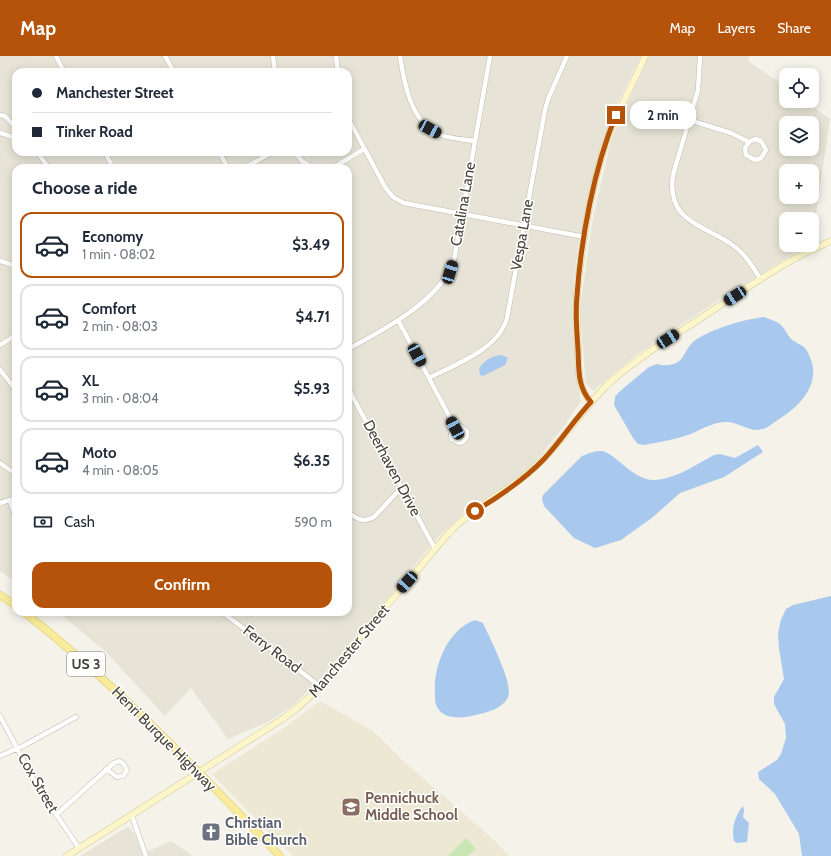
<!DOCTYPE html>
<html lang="en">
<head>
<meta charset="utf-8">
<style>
  :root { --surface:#fff; --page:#f6f6f7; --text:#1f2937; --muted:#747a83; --line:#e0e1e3; --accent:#b45309 }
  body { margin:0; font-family:Cabin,sans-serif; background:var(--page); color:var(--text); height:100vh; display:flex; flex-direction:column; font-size:15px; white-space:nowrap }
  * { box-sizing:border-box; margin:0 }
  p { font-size:13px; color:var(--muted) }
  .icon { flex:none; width:22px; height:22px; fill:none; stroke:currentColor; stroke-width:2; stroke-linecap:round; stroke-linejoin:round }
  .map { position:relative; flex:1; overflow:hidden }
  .side { position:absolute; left:12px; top:108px; width:340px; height:452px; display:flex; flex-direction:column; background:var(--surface); border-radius:12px; box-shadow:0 2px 10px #0003 }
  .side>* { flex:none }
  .hud { position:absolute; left:12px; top:12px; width:340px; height:88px; border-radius:12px; box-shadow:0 2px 10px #0003; display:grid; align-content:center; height:88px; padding:0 20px; background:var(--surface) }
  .buttons { position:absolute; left:779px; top:12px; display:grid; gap:8px }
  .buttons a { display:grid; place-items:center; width:40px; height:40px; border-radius:8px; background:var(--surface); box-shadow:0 2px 10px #0003; font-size:20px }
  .end { position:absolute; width:18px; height:18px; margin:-9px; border:5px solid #b45309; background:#fff; box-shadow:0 0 0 2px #fff }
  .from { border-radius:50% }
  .bubble { position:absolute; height:28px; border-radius:12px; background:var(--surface); box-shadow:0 2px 10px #0003; font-size:13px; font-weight:700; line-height:28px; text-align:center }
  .car { position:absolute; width:12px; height:24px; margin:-12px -6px; border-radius:5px; box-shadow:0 0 3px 1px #0007; background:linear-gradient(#222 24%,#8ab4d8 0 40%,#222 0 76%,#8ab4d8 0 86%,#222 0) }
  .hud b { display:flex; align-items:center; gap:14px; height:38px; font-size:15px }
  .hud b+b { border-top:1px solid var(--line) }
  .hud i { width:10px; height:10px; background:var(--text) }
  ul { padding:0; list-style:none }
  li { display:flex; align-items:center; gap:12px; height:66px; margin:0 8px 6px; padding:0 12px; border:2px solid var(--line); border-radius:12px }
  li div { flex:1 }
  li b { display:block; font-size:15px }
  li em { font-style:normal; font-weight:700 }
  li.active { border-color:var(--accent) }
  li>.icon { width:36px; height:36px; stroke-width:1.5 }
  h2 { padding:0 20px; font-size:18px; line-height:48px }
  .pay { display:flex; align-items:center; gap:10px; height:44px; padding:0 20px; font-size:15px }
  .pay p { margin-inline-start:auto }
  .button { display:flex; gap:8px; margin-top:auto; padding:8px 20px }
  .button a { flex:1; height:46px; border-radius:12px; background:var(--accent); color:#fff; font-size:16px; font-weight:700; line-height:46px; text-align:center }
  header { display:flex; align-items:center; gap:24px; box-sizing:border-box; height:56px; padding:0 20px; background:var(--accent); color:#fff }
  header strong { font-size:19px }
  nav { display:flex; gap:22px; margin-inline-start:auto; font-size:14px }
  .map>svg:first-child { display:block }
  .residential { fill:#e7e4d7; fill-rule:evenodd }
  .education { fill:#ece8d4 }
  .green { fill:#c9e6b4 }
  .water { fill:#a8c8ed }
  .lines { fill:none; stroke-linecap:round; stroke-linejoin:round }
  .street-casing { stroke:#bfbbac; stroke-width:5.5 }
  .secondary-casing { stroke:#d1ca9a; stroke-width:7 }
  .primary-casing { stroke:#decb6c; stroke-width:8 }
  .street { stroke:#fff; stroke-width:4.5 }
  .secondary { stroke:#fcf6ca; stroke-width:6 }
  .primary { stroke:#f9eb9c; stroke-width:7 }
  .route { stroke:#b45309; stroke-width:5 }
  .labels { text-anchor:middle; stroke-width:3; stroke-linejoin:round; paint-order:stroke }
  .shield { fill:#fff; stroke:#7e7b74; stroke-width:1 }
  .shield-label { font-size:14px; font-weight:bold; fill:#474338 }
  .street-label { font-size:15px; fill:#474338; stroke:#fff }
  .education-label { font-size:15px; font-weight:bold; fill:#785e54; stroke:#fff; text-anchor:start }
  .worship-label { font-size:15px; font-weight:bold; fill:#5b616d; stroke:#fff; text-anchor:start }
</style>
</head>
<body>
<header>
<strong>Map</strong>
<nav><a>Map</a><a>Layers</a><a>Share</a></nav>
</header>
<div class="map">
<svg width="831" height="800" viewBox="0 0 831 800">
  <rect width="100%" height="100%" fill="#f4f2e9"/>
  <path class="residential" d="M0,0H641L617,48L603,84L593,119L579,185L574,224V255L576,320L581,345L564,370L532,410L498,436L464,457L439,480L321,622L294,649L268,666L228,683L191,632L165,660L105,595L58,556H348V112H16V526L0,515ZM16,16H348V96H16Z
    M649,0H749L748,5L786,31V45H805L830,63L812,185V163H786V189H808L731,236L666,279L635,300L593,335L586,327L585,318L580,252L592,167L611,84ZM786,67H812V93H786ZM786,115H812V141H786Z
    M127,771L131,773L139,787L142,798L171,785L193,800H80Z"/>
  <path class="education" d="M320,645L373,675L400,702L495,785L509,800H293L212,718L284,672Z"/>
  <path class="green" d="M466,782L476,793L468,800H448Z"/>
  <path class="water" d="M763,261C770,263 777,265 782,270C786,274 787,279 791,283C803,292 805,287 811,304C820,329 799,351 779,363C772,368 767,373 758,374C746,374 736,365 725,366C711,366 698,376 685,380C672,384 658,386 644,389L638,388L633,382L614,349L615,341L619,336L649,311L657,308C663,310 671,310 678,306C684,302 687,291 693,286C710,273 742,264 763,261Z
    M502,299L508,302L505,309L483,320L480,319L479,313C484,304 492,300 502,299Z
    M758,389L763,396L724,421L680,437L653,461L621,484L595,492L574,482L544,450L542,443L543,439L582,400C587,398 594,395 600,395C615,395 631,424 654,424C676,423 695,409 714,399L720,398L735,402Z
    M831,540V800H802L799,778L775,738L759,723L758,716L777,704L781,698L786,682L785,668L774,648V641L784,623L779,592L778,577L781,564L786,553L793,549Z
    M475,564L483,567C489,581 514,628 508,641C502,654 484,657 471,660C462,662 447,663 440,655C435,650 435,644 435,638C433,611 447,574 475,564Z
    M743,750L744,754L743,761L749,767L747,786L737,787L734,785C731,773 735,759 743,750Z"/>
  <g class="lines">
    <defs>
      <path id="street" d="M56,0L64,16
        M165,0L174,16
        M273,0L275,16
        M336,0L338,16
        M400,0C404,27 411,68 441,79C451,83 463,83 474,85
        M700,0L698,34L673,119C666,167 704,168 734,190C746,199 753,211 761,224
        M0,59L5,60L16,72
        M348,62L385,131L393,141L404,147L585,181
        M689,64L731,77L749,86L755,83L761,85L766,94L761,102L755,104L746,99L745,92L749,86
        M0,77L16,82
        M37,96L49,112
        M105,96L113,112
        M219,96L228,112
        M295,96L302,105L313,112
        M244,112L273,96
        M326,112L334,111L364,93
        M0,205L16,210
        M398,264L455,371L460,370L467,375C468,381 465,386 459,387L452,383L451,378L455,371
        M0,289L16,279
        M348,293C384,274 441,244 454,204L490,0
        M0,314L16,334
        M429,322C456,308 498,294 507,262L545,54L548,43L567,0
        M348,332L435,493
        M0,407L16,418
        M10,445L16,462
        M0,447L16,442
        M348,456C357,463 363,467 374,461L402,431
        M222,556L321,631
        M0,660L38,732L79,792
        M0,700L23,690L76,661
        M56,759L114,707L119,705L123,707L127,714L123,720L117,721L106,713
        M132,760L146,800"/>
      <path id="secondary" d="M591,346C577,331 579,313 578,294C578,276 576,258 577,240C581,191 591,129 607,83C617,54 634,28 645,0
        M67,800L284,662C322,635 341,605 369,570C382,554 396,539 410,523C423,508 435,492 448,478C471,452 507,437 533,413C561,388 581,355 608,328C638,301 674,280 707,258C747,232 787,203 831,185"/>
      <path id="primary" d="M0,539L16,550
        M24,556C117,629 198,715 280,800"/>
    </defs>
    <use href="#street" class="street-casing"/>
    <use href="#secondary" class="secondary-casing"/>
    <use href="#primary" class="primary-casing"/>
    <use href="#street" class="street"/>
    <use href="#secondary" class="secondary"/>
    <use href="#primary" class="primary"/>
  </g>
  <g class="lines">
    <path class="route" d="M475,455C500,440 524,424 544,403C561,385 574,364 591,346C577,331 579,312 578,294C577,276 575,258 577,240C581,182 594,112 616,59"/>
  </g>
  <defs>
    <symbol id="school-square" viewBox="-11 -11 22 22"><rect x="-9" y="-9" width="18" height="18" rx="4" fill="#8d6e63" stroke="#fff"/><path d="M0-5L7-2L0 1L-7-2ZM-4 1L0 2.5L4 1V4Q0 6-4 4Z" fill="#fff"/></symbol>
    <symbol id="church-square" viewBox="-11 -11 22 22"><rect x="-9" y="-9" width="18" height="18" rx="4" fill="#6b7280" stroke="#fff"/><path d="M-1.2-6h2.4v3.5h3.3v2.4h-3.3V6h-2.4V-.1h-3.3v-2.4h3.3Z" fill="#fff"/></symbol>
  </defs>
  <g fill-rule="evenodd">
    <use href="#school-square" x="340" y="740" width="22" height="22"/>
    <use href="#church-square" x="200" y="765" width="22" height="22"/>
  </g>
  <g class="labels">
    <rect class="shield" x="67" y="596" width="38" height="24" rx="3"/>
    <g class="shield-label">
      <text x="86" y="613">US 3</text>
    </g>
    <g class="street-label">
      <text transform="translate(463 148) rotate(-80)" y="5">Catalina Lane</text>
      <text transform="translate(522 179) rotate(-80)" y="5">Vespa Lane</text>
      <text transform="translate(392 412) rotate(62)" y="5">Deerhaven Drive</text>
      <text transform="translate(272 593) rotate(37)" y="5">Ferry Road</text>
      <text transform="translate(349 595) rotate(-50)" y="5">Manchester Street</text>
      <text transform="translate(164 683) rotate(45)" y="5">Henri Burque Highway</text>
      <text transform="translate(38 727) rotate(60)" y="5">Cox Street</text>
    </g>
    <g class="education-label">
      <text x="365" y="747">Pennichuck<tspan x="365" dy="17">Middle School</tspan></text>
    </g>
    <g class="worship-label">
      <text x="225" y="772">Christian<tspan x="225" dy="17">Bible Church</tspan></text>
    </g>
  </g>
</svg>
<div class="buttons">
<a><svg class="icon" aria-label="locate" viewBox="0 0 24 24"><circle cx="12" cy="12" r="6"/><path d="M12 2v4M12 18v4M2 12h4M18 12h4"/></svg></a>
<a><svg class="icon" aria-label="layers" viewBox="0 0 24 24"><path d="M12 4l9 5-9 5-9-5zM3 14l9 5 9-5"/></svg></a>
<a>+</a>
<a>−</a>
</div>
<i class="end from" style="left:475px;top:455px"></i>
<i class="end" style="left:616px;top:59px"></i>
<div class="bubble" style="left:630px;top:45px;width:66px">2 min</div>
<i class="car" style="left:430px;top:73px;rotate:119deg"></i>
<i class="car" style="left:450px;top:216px;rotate:17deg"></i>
<i class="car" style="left:735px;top:240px;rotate:237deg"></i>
<i class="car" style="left:668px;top:283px;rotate:57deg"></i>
<i class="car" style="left:417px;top:299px;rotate:152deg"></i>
<i class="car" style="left:455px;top:372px;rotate:332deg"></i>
<i class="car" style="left:407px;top:526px;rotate:222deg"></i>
<div class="hud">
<b><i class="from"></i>Manchester Street</b>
<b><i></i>Tinker Road</b>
</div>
<section class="side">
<h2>Choose a ride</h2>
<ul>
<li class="active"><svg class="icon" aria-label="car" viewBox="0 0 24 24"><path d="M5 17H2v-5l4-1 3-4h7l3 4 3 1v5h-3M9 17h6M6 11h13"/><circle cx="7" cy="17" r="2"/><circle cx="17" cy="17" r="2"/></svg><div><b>Economy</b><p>1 min · 08:02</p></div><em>$3.49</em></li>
<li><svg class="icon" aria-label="car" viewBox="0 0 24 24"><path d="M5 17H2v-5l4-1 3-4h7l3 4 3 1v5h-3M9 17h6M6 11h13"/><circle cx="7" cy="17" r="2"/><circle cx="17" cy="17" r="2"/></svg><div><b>Comfort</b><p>2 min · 08:03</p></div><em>$4.71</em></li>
<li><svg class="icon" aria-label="car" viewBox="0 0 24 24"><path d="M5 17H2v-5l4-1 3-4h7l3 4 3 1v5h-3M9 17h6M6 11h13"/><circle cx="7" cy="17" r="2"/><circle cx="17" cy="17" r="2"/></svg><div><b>XL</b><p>3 min · 08:04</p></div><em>$5.93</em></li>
<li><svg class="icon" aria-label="car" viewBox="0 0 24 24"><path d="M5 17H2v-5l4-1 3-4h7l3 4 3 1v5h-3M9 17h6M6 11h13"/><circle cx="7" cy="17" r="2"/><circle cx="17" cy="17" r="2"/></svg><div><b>Moto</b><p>4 min · 08:05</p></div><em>$6.35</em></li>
</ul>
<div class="pay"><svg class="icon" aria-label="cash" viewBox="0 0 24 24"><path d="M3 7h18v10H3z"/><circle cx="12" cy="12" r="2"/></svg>Cash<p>590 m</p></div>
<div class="button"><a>Confirm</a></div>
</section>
</div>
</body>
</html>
